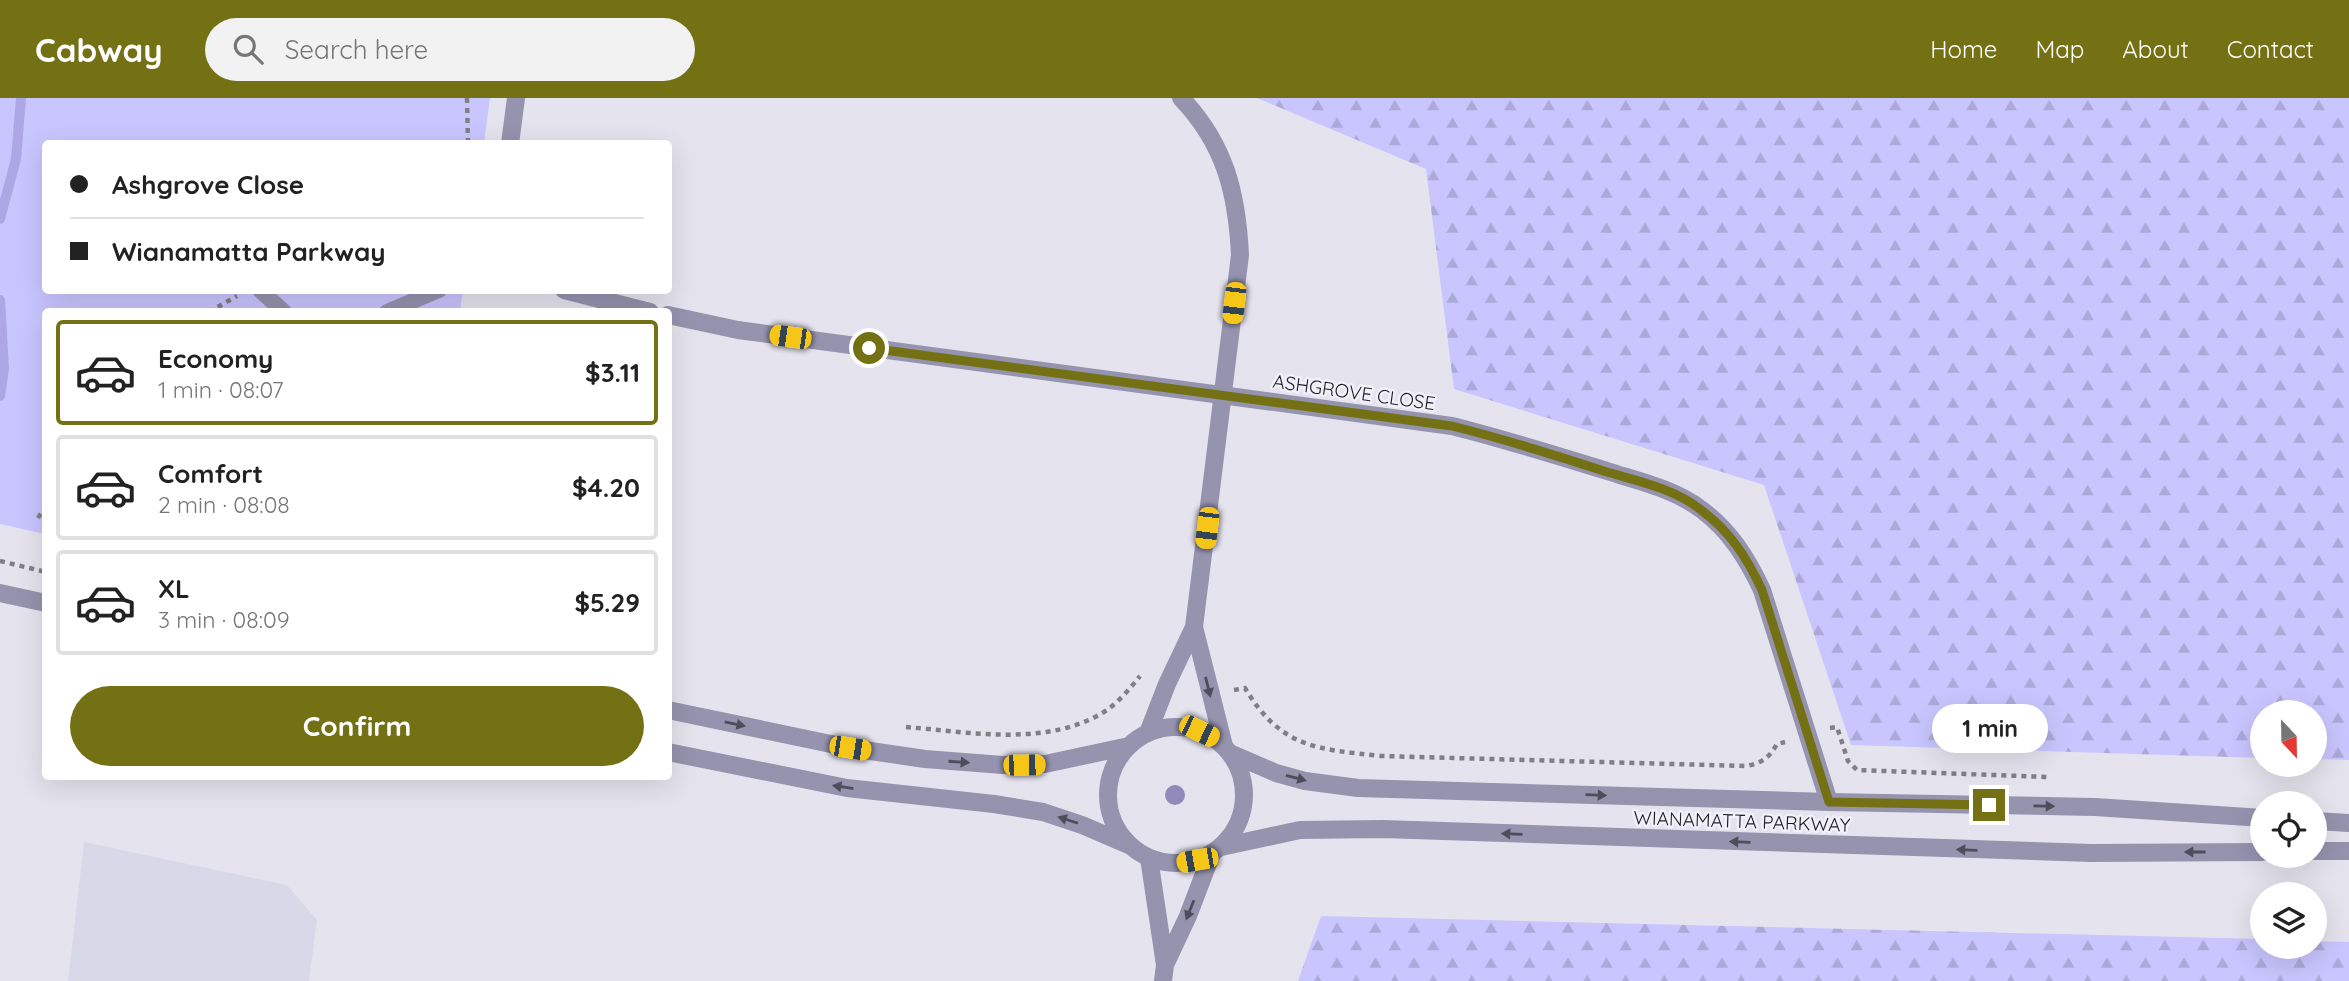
<!DOCTYPE html>
<html lang="en">
<head>
<meta charset="utf-8">
<style>
  :root { --surface:#fff; --page:#f2f2f2; --text:#222; --muted:#767676; --line:#e0e0e0; --accent:#737114 }
  body { margin:0; font-family:Quicksand,sans-serif; background:var(--page); color:var(--text); height:100vh; display:flex; flex-direction:column; font-size:26px; white-space:nowrap }
  * { box-sizing:border-box; margin:0 }
  p { font-size:23px; color:var(--muted) }
  .icon { flex:none; width:38px; height:38px; fill:none; stroke:currentColor; stroke-width:2; stroke-linecap:round; stroke-linejoin:round }
  .map { position:relative; flex:1; overflow:hidden }
  .side { position:absolute; left:42px; top:210px; width:630px; height:472px; display:flex; flex-direction:column; background:var(--surface); border-radius:7px; box-shadow:0 7px 28px #0002 }
  .side>* { flex:none }
  .hud { position:absolute; left:42px; top:42px; width:630px; height:154px; border-radius:7px; box-shadow:0 7px 28px #0002; display:grid; align-content:center; height:154px; padding:0 28px; background:var(--surface) }
  .needle { width:46px; rotate:158deg }
  .controls { position:absolute; left:2250px; top:602px; display:grid; gap:14px }
  .controls a { display:grid; place-items:center; width:77px; height:77px; border-radius:50%; background:var(--surface); box-shadow:0 7px 28px #0002; font-size:35px }
  .end { position:absolute; width:32px; height:32px; margin:-16px; border:9px solid #737114; background:#fff; box-shadow:0 0 0 4px #fff }
  .from { border-radius:50% }
  .bubble { position:absolute; height:49px; border-radius:24px; background:var(--surface); box-shadow:0 7px 28px #0002; font-size:23px; font-weight:700; line-height:49px; text-align:center }
  .car { position:absolute; width:21px; height:42px; margin:-21px -10px; border-radius:9px; box-shadow:0 0 5px 2px #0007; background:linear-gradient(#f5c518 24%,#345 0 40%,#f5c518 0 76%,#345 0 86%,#f5c518 0) }
  .hud b { display:flex; align-items:center; gap:24px; height:66px; font-size:26px }
  .hud b+b { border-top:2px solid var(--line) }
  .hud i { width:18px; height:18px; background:var(--text) }
  ul { padding:12px 0 0; list-style:none }
  li { display:flex; align-items:center; gap:21px; height:105px; margin:0 14px 10px; padding:0 14px; border:4px solid var(--line); border-radius:7px }
  li div { flex:1 }
  li b { display:block; font-size:26px }
  li em { font-style:normal; font-weight:700 }
  li.selected { border-color:var(--accent) }
  li>.icon { width:63px; height:63px; stroke-width:1.5 }
  .cta { display:flex; gap:14px; margin-top:auto; padding:14px 28px }
  .cta a { flex:1; height:80px; border-radius:42px; background:var(--accent); color:#fff; font-size:28px; font-weight:700; line-height:80px; text-align:center }
  header { display:flex; align-items:center; gap:42px; box-sizing:border-box; height:98px; padding:0 35px; background:var(--accent); color:#fff }
  header strong { font-size:33px }
  nav { display:flex; gap:38px; margin-inline-start:auto; font-size:24px }
  .search { width:490px; height:63px; background:var(--page); display:flex; align-items:center; gap:18px; box-sizing:border-box; padding:0 24px; border-radius:38px; color:var(--muted); font-size:26px }
  .map>svg:first-child { display:block }
  .built { fill:#d9d8e9 }
  .forest { fill:url(#forest-firs) }
  .green { fill:#c9c5fe }
  .lines { fill:none; stroke-linecap:round; stroke-linejoin:round }
  .stream { stroke:#ada7e5; stroke-width:10 }
  .path { stroke:#807f86; stroke-width:4.5; stroke-dasharray:5 5; stroke-linecap:butt }
  .service { stroke:#9593ae; stroke-width:16 }
  .minor { stroke:#9593ae; stroke-width:18 }
  .tertiary { stroke:#9593ae; stroke-width:18 }
  .tree { fill:#928bb9 }
  .oneway { fill:#4e4d5a }
  .route { stroke:#737114; stroke-width:9 }
  .labels { text-anchor:middle; stroke-width:5; stroke-linejoin:round; paint-order:stroke }
  .street-label { font-size:19px; fill:#1f1e22; stroke:#f2f1fb }
</style>
</head>
<body>
<header>
<strong>Cabway</strong>
<div class="search"><svg class="icon" aria-label="search" viewBox="0 0 24 24"><circle cx="10" cy="10" r="6"/><path d="M15 15l6 6"/></svg>Search here</div>
<nav><a>Home</a><a>Map</a><a>About</a><a>Contact</a></nav>
</header>
<div class="map">
<svg width="2349" height="883" viewBox="0 0 2349 883">
  <defs>
    <pattern id="forest-firs" width="22" height="20" patternUnits="userSpaceOnUse" patternTransform="scale(1.75)"><rect width="22" height="20" fill="#c9c5fe"/><path d="M5 1l3.5 6h-7zM16 11l3.5 6h-7z" fill="#aca9d9"/></pattern>
  </defs>
  <rect width="100%" height="100%" fill="#e5e4ee"/>
  <path class="built" d="M84,744L287,787L317,822L309,883H68Z"/>
  <path class="forest" d="M1257,0H2349V662L2315,661V614H2263V660L1851,647L1764,387L1454,291L1426,71Z
    M1321,818L2263,841V849H2315V843L2349,844V883H1298Z"/>
  <path class="green" d="M0,0H490L484,45L46,46V192L463,193L460,213L46,214L45,436L0,426Z"/>
  <g class="lines">
    <path class="stream" d="M0,121L16,61L21,0
      M0,202L4,271L0,298"/>
    <path class="path" d="M467,0L468,46
      M209,214L237,198
      M38,420L46,408
      M0,463L46,474
      M1234,592L1245,590C1281,650 1316,651 1381,658L1746,668C1762,665 1769,660 1777,646L1785,644
      M906,629C967,634 1040,648 1097,618C1115,609 1128,593 1140,578
      M1830,630L1837,629L1848,663L1857,672L2048,679
      M2280,699L2303,701"/>
    <path class="service" d="M260,192L284,214
      M387,214L439,192"/>
    <path class="minor" d="M510,46L516,0
      M564,192L650,214
      M668,217L738,232L1452,328C1504,341 1555,357 1607,373C1638,383 1675,391 1702,412C1730,433 1747,460 1762,492L1829,704
      M1194,529L1224,648
      M1148,635L1167,586L1194,529L1240,157C1237,95 1225,46 1181,0
      M1149,760L1165,867L1163,883
      M1165,867L1188,818L1212,755"/>
    <path class="tertiary" d="M0,495L46,505
      M668,612L850,650L925,661L1003,667L1045,666L1129,648
      M1108 697a68 68 0 1 1 136 0a68 68 0 1 1-136 0Z
      M668,654L847,690L994,706L1043,714L1082,727L1131,748
      M1232,656L1276,675L1305,683L1358,690L1829,704L2095,709L2263,720
      M2315,723L2349,725
      M1221,749L1300,732L1383,731L2091,755L2263,754
      M2315,753H2349"/>
  </g>
  <circle class="tree" cx="1175" cy="697" r="10"/>
  <defs><path id="oneway-solid" d="M-6-.8H1V-3.2L6.5 0L1 3.2V.8H-6Z" transform="scale(1.75)"/></defs>
  <g class="oneway">
    <use href="#oneway-solid" transform="translate(1208 589) rotate(76)"/>
    <use href="#oneway-solid" transform="translate(735 626) rotate(12)"/>
    <use href="#oneway-solid" transform="translate(959 664) rotate(4)"/>
    <use href="#oneway-solid" transform="translate(1296 680) rotate(15)"/>
    <use href="#oneway-solid" transform="translate(843 689) rotate(-171)"/>
    <use href="#oneway-solid" transform="translate(1596 697) rotate(2)"/>
    <use href="#oneway-solid" transform="translate(2044 708) rotate(1)"/>
    <use href="#oneway-solid" transform="translate(1068 722) rotate(-162)"/>
    <use href="#oneway-solid" transform="translate(1512 736) rotate(-178)"/>
    <use href="#oneway-solid" transform="translate(1740 744) rotate(-178)"/>
    <use href="#oneway-solid" transform="translate(1967 752) rotate(-178)"/>
    <use href="#oneway-solid" transform="translate(2195 754) rotate(180)"/>
    <use href="#oneway-solid" transform="translate(1190 812) rotate(112)"/>
  </g>
  <g class="lines">
    <path class="route" d="M869,250L1452,328C1504,341 1555,357 1607,374C1638,383 1675,391 1701,412C1730,433 1747,460 1762,492L1829,704L1989,707"/>
  </g>
  <g class="labels">
    <g class="street-label">
      <text transform="translate(1354 294) rotate(8)" y="7">ASHGROVE CLOSE</text>
      <text transform="translate(1742 723) rotate(2)" y="7">WIANAMATTA PARKWAY</text>
    </g>
  </g>
</svg>
<div class="controls">
<a><svg class="needle" viewBox="-14 -14 28 28"><path d="M0-13l5 13h-10z" fill="#e53935"/><path d="M0 13l5-13h-10z" fill="#767676"/></svg></a>
<a><svg class="icon" aria-label="locate" viewBox="0 0 24 24"><circle cx="12" cy="12" r="6"/><path d="M12 2v4M12 18v4M2 12h4M18 12h4"/></svg></a>
<a><svg class="icon" aria-label="layers" viewBox="0 0 24 24"><path d="M12 4l9 5-9 5-9-5zM3 14l9 5 9-5"/></svg></a>
</div>
<i class="end from" style="left:869px;top:250px"></i>
<i class="end" style="left:1989px;top:707px"></i>
<div class="bubble" style="left:1932px;top:606px;width:116px">1 min</div>
<i class="car" style="left:1234px;top:205px;rotate:187deg"></i>
<i class="car" style="left:790px;top:239px;rotate:278deg"></i>
<i class="car" style="left:1207px;top:430px;rotate:187deg"></i>
<i class="car" style="left:1199px;top:633px;rotate:116deg"></i>
<i class="car" style="left:850px;top:650px;rotate:99deg"></i>
<i class="car" style="left:1024px;top:667px;rotate:89deg"></i>
<i class="car" style="left:1197px;top:762px;rotate:260deg"></i>
<div class="hud">
<b><i class="from"></i>Ashgrove Close</b>
<b><i></i>Wianamatta Parkway</b>
</div>
<section class="side">
<ul>
<li class="selected"><svg class="icon" aria-label="car" viewBox="0 0 24 24"><path d="M5 17H2v-5l4-1 3-4h7l3 4 3 1v5h-3M9 17h6M6 11h13"/><circle cx="7" cy="17" r="2"/><circle cx="17" cy="17" r="2"/></svg><div><b>Economy</b><p>1 min · 08:07</p></div><em>$3.11</em></li>
<li><svg class="icon" aria-label="car" viewBox="0 0 24 24"><path d="M5 17H2v-5l4-1 3-4h7l3 4 3 1v5h-3M9 17h6M6 11h13"/><circle cx="7" cy="17" r="2"/><circle cx="17" cy="17" r="2"/></svg><div><b>Comfort</b><p>2 min · 08:08</p></div><em>$4.20</em></li>
<li><svg class="icon" aria-label="car" viewBox="0 0 24 24"><path d="M5 17H2v-5l4-1 3-4h7l3 4 3 1v5h-3M9 17h6M6 11h13"/><circle cx="7" cy="17" r="2"/><circle cx="17" cy="17" r="2"/></svg><div><b>XL</b><p>3 min · 08:09</p></div><em>$5.29</em></li>
</ul>
<div class="cta"><a>Confirm</a></div>
</section>
</div>
</body>
</html>
